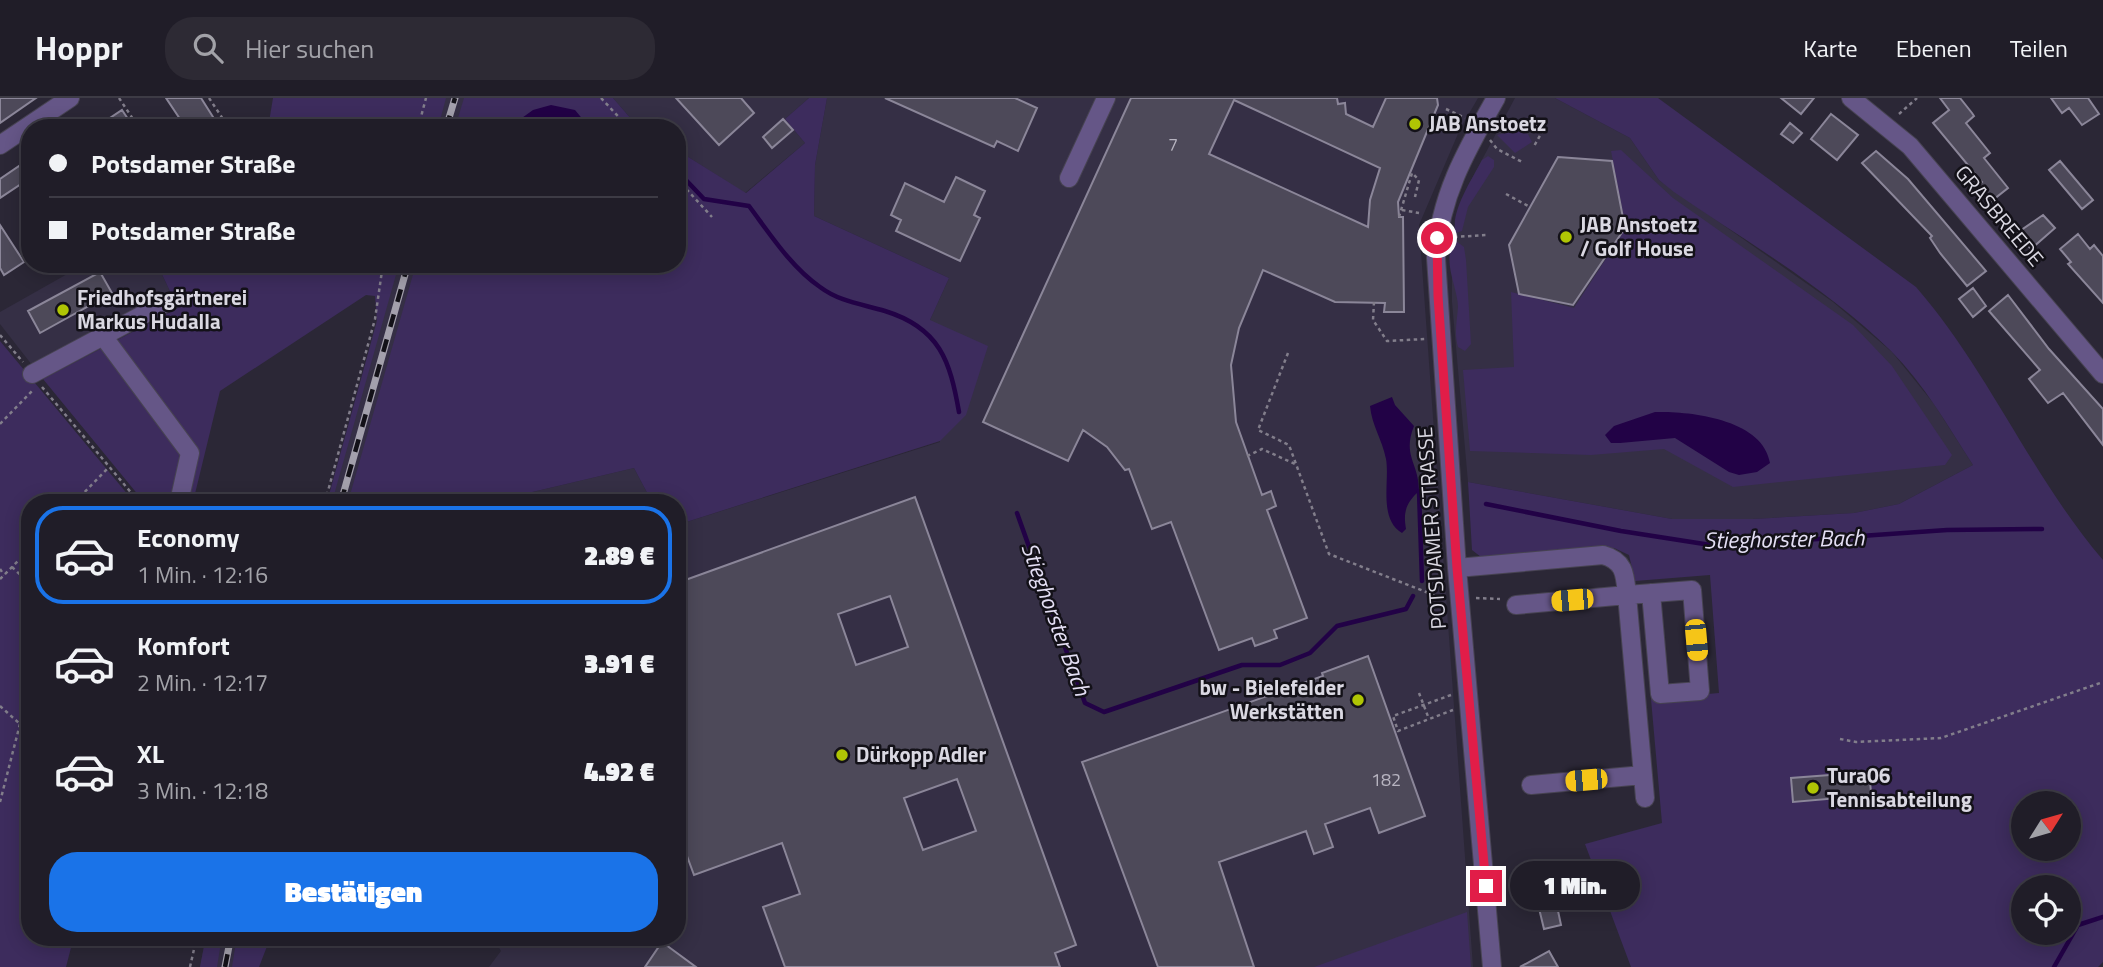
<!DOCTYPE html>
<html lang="de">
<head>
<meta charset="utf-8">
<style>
  :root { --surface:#201d28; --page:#2d2a34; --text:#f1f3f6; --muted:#a2a2a8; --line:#3d3b45; --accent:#1a73e8 }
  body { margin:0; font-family:"Titillium Web",sans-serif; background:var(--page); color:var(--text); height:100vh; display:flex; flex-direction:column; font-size:26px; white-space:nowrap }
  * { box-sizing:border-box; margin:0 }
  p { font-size:23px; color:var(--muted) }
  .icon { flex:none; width:38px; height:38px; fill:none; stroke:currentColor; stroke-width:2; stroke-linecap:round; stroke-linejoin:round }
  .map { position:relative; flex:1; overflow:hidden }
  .sheet { position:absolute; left:21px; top:396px; width:665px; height:452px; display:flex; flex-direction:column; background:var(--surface); border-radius:28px; box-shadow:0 4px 18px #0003,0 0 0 2px var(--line) }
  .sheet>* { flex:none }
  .banner { position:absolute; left:21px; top:21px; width:665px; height:154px; border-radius:28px; box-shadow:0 4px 18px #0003,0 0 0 2px var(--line); display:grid; align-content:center; height:154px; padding:0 28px; background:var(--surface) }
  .needle { width:46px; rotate:53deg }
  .fabs { position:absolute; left:2011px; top:693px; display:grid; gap:14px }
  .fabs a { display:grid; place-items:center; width:70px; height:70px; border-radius:50%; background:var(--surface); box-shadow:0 4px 18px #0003,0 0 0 2px var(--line); font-size:35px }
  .end { position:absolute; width:32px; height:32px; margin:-16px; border:9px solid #e11d48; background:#fff; box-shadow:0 0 0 4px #fff }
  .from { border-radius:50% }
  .bubble { position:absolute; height:49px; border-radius:24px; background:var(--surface); box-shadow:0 4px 18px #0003,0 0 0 2px var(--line); font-size:23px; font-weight:800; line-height:49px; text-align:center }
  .car { position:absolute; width:21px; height:42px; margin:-21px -10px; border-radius:9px; box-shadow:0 0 5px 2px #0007; background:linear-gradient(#f5c518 24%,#345 0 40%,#f5c518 0 76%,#345 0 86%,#f5c518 0) }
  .banner b { display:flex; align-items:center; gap:24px; height:66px; font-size:26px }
  .banner b+b { border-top:2px solid var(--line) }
  .banner i { width:18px; height:18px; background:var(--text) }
  ul { padding:12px 0 0; list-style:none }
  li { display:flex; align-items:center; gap:21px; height:98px; margin:0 14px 10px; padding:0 14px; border:4px solid transparent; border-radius:28px }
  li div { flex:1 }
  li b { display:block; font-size:26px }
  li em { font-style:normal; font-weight:800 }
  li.on { border-color:var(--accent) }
  li>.icon { width:63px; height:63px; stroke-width:1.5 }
  .action { display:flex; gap:14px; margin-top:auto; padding:14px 28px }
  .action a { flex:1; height:80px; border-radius:28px; background:var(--accent); color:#fff; font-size:28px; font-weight:800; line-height:80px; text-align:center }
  header { display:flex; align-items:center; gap:42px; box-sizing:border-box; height:98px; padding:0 35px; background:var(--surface); border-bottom:2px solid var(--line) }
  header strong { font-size:33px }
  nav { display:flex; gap:38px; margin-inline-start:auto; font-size:24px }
  .search { width:490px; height:63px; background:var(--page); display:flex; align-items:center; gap:18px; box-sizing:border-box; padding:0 24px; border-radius:28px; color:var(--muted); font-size:26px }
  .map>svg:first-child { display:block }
  .built { fill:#352f45 }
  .green { fill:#3d2c5d; fill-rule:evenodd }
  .water { fill:#220246 }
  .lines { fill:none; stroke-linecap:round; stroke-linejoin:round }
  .stream { stroke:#220246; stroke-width:4.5 }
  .building { fill:#4d4959; stroke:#8b8699; stroke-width:2; fill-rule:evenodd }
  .minor-casing { stroke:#474352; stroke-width:20 }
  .path { stroke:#827e8b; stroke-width:2.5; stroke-dasharray:3.5 3.5; stroke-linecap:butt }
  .minor { stroke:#655687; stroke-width:18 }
  .rail-casing { stroke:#a3a0ac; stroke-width:7 }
  .rail { stroke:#131118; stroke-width:4.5; stroke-dasharray:13; stroke-linecap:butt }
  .route { stroke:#e11d48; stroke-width:9 }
  .poi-dot { fill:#afc504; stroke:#131118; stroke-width:2.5 }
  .labels { text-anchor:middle; stroke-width:5; stroke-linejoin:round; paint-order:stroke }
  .number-label { font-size:18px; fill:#b7b4c0 }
  .poi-label { font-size:21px; font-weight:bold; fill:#dad8e2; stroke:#131118; text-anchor:start }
  .street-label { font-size:21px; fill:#dad8e2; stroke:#131118 }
  .water-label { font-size:23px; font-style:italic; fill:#e4dff4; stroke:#131118 }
</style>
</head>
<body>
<header>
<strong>Hoppr</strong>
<div class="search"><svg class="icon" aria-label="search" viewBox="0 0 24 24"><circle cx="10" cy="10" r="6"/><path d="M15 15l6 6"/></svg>Hier suchen</div>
<nav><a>Karte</a><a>Ebenen</a><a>Teilen</a></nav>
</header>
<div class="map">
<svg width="2103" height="869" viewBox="0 0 2103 869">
  <rect width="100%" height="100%" fill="#2b2736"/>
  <path class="built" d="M431,0H481L474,30H424Z
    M613,0H809L785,21L805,45L745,95L677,52V30H639Z
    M827,0H1478L1460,31L1419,127L1473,869H489L501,853L492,838H677V427L940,344L930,222L949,180L814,118L815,67Z
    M1515,0H1555L1630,40L1659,82L1833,204L1892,254L1934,306L1973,367L1899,406L1854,415L1753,421H1672L1468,384L1452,204V138L1468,88Z
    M85,166H157L178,210L43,281L0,226V214Z
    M391,166H428L354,404H330Z
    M634,370L652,404H490Z
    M206,838H256L251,869H200Z"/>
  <path class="green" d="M273,0H446L438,30H268Z
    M464,0H613L639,30H455Z
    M809,0H827L815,67L814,118L949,180L930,222L988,248L966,317L940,343L677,427V404H652L634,370L490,404H348L416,166H677V52L746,95L805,45L785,21Z
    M1555,0H1658L1916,189C1989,273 2031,378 2103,462V864L2098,869H1631L1585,746L1662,725L1651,601L1719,595L1710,477L1635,483L1629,457L1614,450L1481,459L1472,452L1468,384L1672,421H1753L1854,415L1899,406L1973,367C1948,328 1924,286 1891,253C1828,191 1747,144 1674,94L1659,82L1630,40ZM2023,705H2068V751H2023ZM2023,789H2068V835H2023Z
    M1516,32L1528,36L1532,44L1515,55L1497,37Z
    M1621,52L1673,100L1853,227L1892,268L1952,357L1945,367L1733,389L1664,351L1591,357L1470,353L1463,272L1514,269L1511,194L1574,210L1626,130L1611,53Z
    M1488,58L1494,62V69L1468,109L1462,133L1456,135C1449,115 1473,80 1482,62Z
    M1456,143L1464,149L1466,162L1471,246L1465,253L1458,249C1454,235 1457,223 1458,209C1458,190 1440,159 1456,143Z
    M157,166H399L332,404H327L377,223L375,198L366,197L220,293L193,404H144L43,281L178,210Z
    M0,243L134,404H30V838H74L66,869H0Z
    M1467,814L1471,869H1314Z
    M206,838H222L217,869H200Z
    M237,838H271L259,869H232Z"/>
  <path class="water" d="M551,7L575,12L590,30H508L533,12Z
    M1392,299L1395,307L1414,328C1402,358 1419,365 1419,393C1406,405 1403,414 1406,431L1402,435C1378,421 1390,382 1386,361C1382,341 1372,328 1370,308Z
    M1655,314C1690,313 1763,321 1770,365L1757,374L1739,377L1729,374L1675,340L1620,345H1611L1605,337L1614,328Z"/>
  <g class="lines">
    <path class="stream" d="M684,80L704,101L749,108C770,136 791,169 820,189C840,204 862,206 885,213C940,230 950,263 959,314
      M1419,393L1422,483
      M1486,406L1621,433L1717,448L1947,432L2042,431
      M1017,415L1085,605L1104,614L1242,567H1280L1310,555L1337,528L1406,511L1413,498
      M2054,869L2078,827L2103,819"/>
  </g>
  <path class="building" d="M0,0H36L0,25Z
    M166,0H201L220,30H186Z
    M676,0H741L754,15L719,47Z
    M885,0H1015L1037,10L1018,53L997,43L994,49Z
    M1131,0H1337L1338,6L1345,5L1346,16L1373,29L1386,0H1437L1438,7L1398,104L1399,119H1403L1404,214H1384L1385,205L1335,204L1263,172L1239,230L1231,267L1236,324L1262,397L1271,393L1276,408L1267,412L1307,520L1274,532L1277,540L1255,548L1252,540L1219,552L1171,424L1152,431L1129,371L1125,372L1107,349L1083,332L1068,363L983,324ZM1234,2L1380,70L1370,102L1368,129L1209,56Z
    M1781,0H1814L1801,16Z
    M1940,0H1960L1972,15L1974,18L1966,25L1990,55L1984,60L2008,90L1989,105L1977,89L1982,84L1933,25L1949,12Z
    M2051,0H2088L2099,16L2082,27L2069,10L2062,15Z
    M122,12L134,30H95Z
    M1831,16L1858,37L1837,62L1811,41Z
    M783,21L793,32L772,50L763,39Z
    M1790,25L1802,35L1793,45L1781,36Z
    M1876,53L1908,81L1986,173L1967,188L1940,155L1930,140L1932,138L1862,65Z
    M1558,59L1612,63L1625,130L1573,207L1519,196L1509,147Z
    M2060,63L2093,102L2082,111L2049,72Z
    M25,64L30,71V80L0,100V81Z
    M956,79L985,93L974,117L980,120L960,163L896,133L901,122L891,117L905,85L944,104Z
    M2043,117L2055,130L2031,151L2017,135Z
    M0,127L24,164L4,177L0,170Z
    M2078,136L2090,151L2094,147L2103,158V205L2068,166L2071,164L2060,151Z
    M100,174L112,195L40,235L28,213Z
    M1973,190L1986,208L1973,219L1959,201Z
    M2008,197L2049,251L2103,311V347L2063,295L2048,305L2029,281L2040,272L1989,213Z
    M915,399L1076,847L1055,855L1060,869H785L763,809L800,796L782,745L694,777L677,731V633L685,630L677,609V485ZM890,498L908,549L856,567L838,516ZM957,681L976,733L923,752L904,700Z
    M1368,558L1425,718L1379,735L1370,710L1325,726L1333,749L1314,756L1306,733L1219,764L1254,869H1158L1082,664L1323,578L1322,575Z
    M1869,674L1872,704L1850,706V699L1793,704L1791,680Z
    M1554,794L1561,827L1544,831L1536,798Z
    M662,844L696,869H645Z
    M1549,853L1558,869H1520Z"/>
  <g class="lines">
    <defs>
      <path id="minor" d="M1851,0L1910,48L2103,276
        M0,47L70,0
        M1069,80L1106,0
        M103,238L190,355L179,404
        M32,276L163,206
        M1457,470L1603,457C1625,463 1625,477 1627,497L1516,507
        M1531,687L1643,677
        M1645,700L1627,497L1692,492L1700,593L1660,596L1651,495
        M1492,869L1457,470L1436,160C1439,99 1467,51 1496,0"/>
    </defs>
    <use href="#minor" class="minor-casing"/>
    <path class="path" d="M119,0L139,30
      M209,0L229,30
      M601,0L629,30
      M1446,11L1465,20
      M1899,16L1917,0
      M1501,25L1540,29L1542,34L1533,50
      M418,30L426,0
      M1490,42L1497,51L1524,65
      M677,81L712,119
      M1506,96L1530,109
      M1402,112L1419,115
      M1399,119L1412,75L1419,82L1415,99
      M1454,139L1487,137
      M1374,204L1373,222L1387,243L1425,241
      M0,237L23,264
      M1288,255L1258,332L1289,347L1329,456L1444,501
      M42,289L139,404
      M0,326L32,293
      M1247,358L1262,351L1295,366
      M75,404L109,369
      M325,404L375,221L383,166
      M12,469L30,486
      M0,471L4,477
      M0,481L30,451
      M1476,500L1500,501
      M1419,595L1429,621
      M1451,597L1393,618L1398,633L1453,612
      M0,608L20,626L30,615
      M1840,641L1856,644L1941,640L2103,584
      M0,704L20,626L30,628
      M190,869L197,838"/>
    <use href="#minor" class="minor"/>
    <defs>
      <path id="rail" d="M446,30L455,0
        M341,404L408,166
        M225,869L231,838"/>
    </defs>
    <use href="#rail" class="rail-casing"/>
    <use href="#rail" class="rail"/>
  </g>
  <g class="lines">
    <path class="route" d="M1437,140L1438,198L1457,470L1486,788"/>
  </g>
  <g class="poi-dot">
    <circle cx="1415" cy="26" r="7"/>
    <circle cx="1566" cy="139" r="7"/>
    <circle cx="63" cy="212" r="7"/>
    <circle cx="1358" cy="602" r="7"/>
    <circle cx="842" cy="657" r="7"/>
    <circle cx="1813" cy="690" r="7"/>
  </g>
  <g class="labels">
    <g class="number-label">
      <text x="1173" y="53">7</text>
      <text x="1386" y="688">182</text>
    </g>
    <g class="poi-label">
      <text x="1429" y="33">JAB Anstoetz</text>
      <text x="1580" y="134">JAB Anstoetz<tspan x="1580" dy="24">/ Golf House</tspan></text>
      <text x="77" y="207">Friedhofsgärtnerei<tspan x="77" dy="24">Markus Hudalla</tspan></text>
      <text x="1344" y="597" text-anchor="end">bw - Bielefelder<tspan x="1344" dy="24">Werkstätten</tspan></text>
      <text x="856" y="664">Dürkopp Adler</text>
      <text x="1827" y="685">Tura06<tspan x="1827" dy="24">Tennisabteilung</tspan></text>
    </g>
    <g class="street-label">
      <text transform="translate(1999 118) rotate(50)" y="7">GRASBREEDE</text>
      <text transform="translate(1432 430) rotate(-94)" y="7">POTSDAMER STRASSE</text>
    </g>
    <g class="water-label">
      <text transform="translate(1784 441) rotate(-1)" y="8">Stieghorster Bach</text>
      <text transform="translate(1056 521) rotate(70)" y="8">Stieghorster Bach</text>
    </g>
  </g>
</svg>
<div class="fabs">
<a><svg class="needle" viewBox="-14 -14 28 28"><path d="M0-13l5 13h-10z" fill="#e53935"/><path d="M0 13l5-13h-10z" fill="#a2a2a8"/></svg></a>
<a><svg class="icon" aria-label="locate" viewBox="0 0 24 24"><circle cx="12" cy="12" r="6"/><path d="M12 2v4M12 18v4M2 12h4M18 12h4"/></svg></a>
</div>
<i class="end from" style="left:1437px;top:140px"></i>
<i class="end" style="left:1486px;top:788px"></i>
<div class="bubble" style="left:1510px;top:763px;width:130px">1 Min.</div>
<i class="car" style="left:1572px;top:502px;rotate:265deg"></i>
<i class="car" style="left:1696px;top:542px;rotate:175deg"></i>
<i class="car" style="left:1586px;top:682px;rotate:265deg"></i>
<div class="banner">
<b><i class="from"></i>Potsdamer Straße</b>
<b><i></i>Potsdamer Straße</b>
</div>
<section class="sheet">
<ul>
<li class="on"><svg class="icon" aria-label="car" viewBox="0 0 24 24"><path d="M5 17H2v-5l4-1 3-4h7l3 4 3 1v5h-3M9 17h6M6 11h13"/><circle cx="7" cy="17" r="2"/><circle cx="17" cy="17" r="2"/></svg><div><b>Economy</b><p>1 Min. · 12:16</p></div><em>2.89 €</em></li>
<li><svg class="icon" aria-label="car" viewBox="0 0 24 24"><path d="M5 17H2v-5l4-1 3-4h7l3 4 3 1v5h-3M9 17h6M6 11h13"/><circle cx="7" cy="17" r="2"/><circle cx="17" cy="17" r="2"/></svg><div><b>Komfort</b><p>2 Min. · 12:17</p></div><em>3.91 €</em></li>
<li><svg class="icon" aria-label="car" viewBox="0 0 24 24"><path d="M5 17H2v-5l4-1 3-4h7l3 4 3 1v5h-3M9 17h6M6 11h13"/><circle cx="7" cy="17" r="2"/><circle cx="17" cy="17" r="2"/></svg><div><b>XL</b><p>3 Min. · 12:18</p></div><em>4.92 €</em></li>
</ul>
<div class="action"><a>Bestätigen</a></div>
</section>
</div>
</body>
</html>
